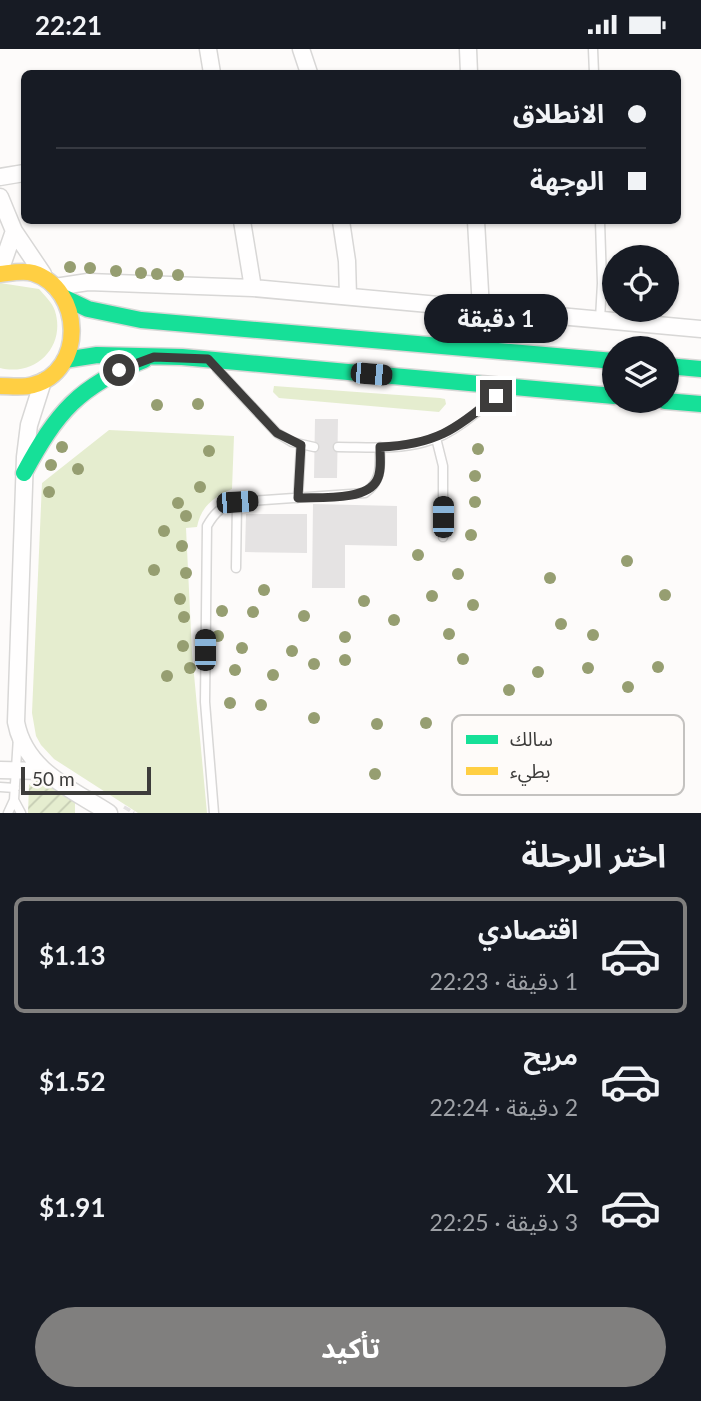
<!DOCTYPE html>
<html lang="ar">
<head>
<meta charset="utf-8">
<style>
  :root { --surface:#171b24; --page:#20242c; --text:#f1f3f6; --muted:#9ea1a6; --line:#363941; --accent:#807f7e }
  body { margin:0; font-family:Lato,"Noto Sans Arabic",sans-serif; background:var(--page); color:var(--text); direction:rtl; height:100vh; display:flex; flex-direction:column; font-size:26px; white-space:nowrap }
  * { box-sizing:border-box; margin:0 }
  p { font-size:23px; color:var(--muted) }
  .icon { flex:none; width:38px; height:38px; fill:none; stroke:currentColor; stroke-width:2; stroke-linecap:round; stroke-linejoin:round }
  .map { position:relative; height:764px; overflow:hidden; direction:ltr }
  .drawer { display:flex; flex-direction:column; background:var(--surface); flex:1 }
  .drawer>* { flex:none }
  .top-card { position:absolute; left:21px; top:21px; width:660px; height:154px; border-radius:10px; box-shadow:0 2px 5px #0004; direction:rtl; display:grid; align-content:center; height:154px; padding:0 35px; background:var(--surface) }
  .tools { position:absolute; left:602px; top:196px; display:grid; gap:14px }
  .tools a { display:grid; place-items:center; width:77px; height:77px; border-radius:50%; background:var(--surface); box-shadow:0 2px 5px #0004; font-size:35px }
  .scale { position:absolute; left:21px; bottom:18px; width:130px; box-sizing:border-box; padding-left:7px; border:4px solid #3d3c3b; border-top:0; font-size:19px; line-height:24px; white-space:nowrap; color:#3d3c3b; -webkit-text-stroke:5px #fefbf9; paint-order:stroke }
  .end { position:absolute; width:32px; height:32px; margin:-16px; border:9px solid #3d3c3b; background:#fff; box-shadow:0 0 0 4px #fff }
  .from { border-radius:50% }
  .bubble { position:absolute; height:49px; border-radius:24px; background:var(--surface); box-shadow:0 2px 5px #0004; font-size:23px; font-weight:700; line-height:49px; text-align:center; direction:rtl }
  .car { position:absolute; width:21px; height:42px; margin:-21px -10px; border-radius:9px; box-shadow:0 0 5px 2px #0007; background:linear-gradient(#222 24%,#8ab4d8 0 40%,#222 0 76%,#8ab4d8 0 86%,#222 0) }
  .top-card b { display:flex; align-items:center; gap:24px; height:66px; font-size:26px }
  .top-card b+b { border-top:2px solid var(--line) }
  .top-card i { width:18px; height:18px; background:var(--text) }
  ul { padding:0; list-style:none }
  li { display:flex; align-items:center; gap:21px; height:116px; margin:0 14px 10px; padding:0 21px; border:4px solid transparent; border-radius:10px }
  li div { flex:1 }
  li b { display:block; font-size:26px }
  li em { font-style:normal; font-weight:700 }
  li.selected { border-color:var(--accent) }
  li>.icon { width:63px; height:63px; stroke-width:1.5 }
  h2 { padding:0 35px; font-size:32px; line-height:84px }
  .button { display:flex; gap:14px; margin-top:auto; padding:14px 35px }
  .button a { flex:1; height:80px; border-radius:42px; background:var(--accent); color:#fff; font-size:28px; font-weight:700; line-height:80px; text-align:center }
  .status { display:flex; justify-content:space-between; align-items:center; height:49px; padding:0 35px; background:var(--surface); direction:ltr }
  .status svg { height:19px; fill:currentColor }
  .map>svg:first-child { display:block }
  .green { fill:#e5edcf }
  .garden { fill:url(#garden-furrows) }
  .building { fill:#e5e3e3 }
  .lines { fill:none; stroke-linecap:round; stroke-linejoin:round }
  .lane-casing { stroke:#d8d7d6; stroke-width:11 }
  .street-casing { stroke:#d8d7d6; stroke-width:19 }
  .fast-casing { stroke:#d8d7d6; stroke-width:19 }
  .slow-casing { stroke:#d8d7d6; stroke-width:19 }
  .path { stroke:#e4e2e2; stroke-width:3.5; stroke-dasharray:7 3.5; stroke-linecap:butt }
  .lane { stroke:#fffefe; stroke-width:8 }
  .street { stroke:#fffefe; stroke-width:16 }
  .fast { stroke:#16e098; stroke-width:16 }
  .slow { stroke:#ffcf43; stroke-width:16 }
  .tree { fill:#969e71 }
  .route { stroke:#3d3c3b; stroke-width:9 }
  .key { fill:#fefbf9; stroke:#c4c2c0; stroke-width:2 }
  .key-label { font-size:19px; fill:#3d3c3b }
</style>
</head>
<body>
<div class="status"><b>22:21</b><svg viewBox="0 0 49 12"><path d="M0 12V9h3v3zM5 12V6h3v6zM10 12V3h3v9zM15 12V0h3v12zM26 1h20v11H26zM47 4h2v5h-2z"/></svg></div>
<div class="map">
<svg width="701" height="764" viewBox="0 0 701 764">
  <defs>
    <pattern id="garden-furrows" width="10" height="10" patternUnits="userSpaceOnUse" patternTransform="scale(1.75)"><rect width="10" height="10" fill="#e5edcf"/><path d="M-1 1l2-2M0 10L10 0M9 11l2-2" fill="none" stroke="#c5ccb3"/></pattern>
  </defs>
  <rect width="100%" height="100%" fill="#fdfbfa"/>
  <path class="green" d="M0,234L39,240C44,246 52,253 55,262C66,297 36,328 0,319Z
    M274,337L440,349L445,350L446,355L439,363L279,349L273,343Z
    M109,381L234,387L232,440C214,448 201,457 197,478L186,479L192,604L207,764H138L54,710L41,696L36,687L32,664L42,434Z"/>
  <path class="garden" d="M34,731H39L75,753V764H28L29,736Z"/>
  <path class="building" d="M315,370H338L337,429H314Z
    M313,455L397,457V497L345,496V539H312Z
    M246,465H307V504L245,503Z"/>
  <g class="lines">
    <defs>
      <path id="lane" d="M593,0L594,24
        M600,172L602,234L600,270
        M217,320L277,384L292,393L314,398
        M436,389L443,417V488
        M338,398C366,398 398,401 425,393C452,386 478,363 498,345
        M298,449L301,396
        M236,519L237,453
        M0,738L15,739
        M14,751L21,764
        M8,764L14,751L18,688
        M214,764L205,653L207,477C215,463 222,457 237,453L365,444C382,432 380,417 380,398"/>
      <path id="street" d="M208,0L212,24
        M301,0L309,24
        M468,0L469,24
        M0,128L24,124
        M0,148L14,182L43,225
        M242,172L253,239
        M341,172L347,212L348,247
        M476,172L481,260
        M0,222L14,182
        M55,238L88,233L253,239L701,280
        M43,332L29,376L25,408L16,673C25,722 72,740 109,764
        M0,721L43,722"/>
      <path id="fast" d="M65,249L88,260L141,271L614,312
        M65,311L97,306L182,308L614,347
        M667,317L701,320
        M665,352L701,355
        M24,424C57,363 79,337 144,311"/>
      <path id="slow" d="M0,225C10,224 23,221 33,224C83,240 86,322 33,336C23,339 10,337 0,337"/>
    </defs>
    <use href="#lane" class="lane-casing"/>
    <use href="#street" class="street-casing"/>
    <use href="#fast" class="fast-casing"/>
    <use href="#slow" class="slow-casing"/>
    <path class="path" d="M124,758L134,764"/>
    <use href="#lane" class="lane"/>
    <use href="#street" class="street"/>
    <use href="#fast" class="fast"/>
    <use href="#slow" class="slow"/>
  </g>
  <g class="tree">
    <circle cx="70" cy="218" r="6"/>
    <circle cx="90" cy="219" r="6"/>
    <circle cx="116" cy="222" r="6"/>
    <circle cx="141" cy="224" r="6"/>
    <circle cx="157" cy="225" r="6"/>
    <circle cx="178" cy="226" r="6"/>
    <circle cx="198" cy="355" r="6"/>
    <circle cx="157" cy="356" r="6"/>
    <circle cx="62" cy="398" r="6"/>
    <circle cx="478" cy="400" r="6"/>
    <circle cx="209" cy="402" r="6"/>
    <circle cx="51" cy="416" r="6"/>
    <circle cx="78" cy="420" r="6"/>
    <circle cx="475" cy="427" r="6"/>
    <circle cx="200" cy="438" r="6"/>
    <circle cx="49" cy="443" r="6"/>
    <circle cx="475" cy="453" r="6"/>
    <circle cx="178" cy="454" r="6"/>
    <circle cx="186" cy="467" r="6"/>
    <circle cx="164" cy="482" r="6"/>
    <circle cx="471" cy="486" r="6"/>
    <circle cx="182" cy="497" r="6"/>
    <circle cx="418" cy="506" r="6"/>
    <circle cx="627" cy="512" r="6"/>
    <circle cx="154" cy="521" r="6"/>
    <circle cx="186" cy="524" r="6"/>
    <circle cx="458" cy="525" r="6"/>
    <circle cx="550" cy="529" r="6"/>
    <circle cx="264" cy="541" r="6"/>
    <circle cx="665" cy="546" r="6"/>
    <circle cx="432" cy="547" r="6"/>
    <circle cx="180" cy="550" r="6"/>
    <circle cx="364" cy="552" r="6"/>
    <circle cx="473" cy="556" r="6"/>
    <circle cx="222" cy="562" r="6"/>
    <circle cx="253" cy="563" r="6"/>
    <circle cx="304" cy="567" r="6"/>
    <circle cx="184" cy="568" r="6"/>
    <circle cx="394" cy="571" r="6"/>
    <circle cx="561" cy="575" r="6"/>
    <circle cx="449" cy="585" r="6"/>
    <circle cx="593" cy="586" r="6"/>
    <circle cx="218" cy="587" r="6"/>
    <circle cx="345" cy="588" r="6"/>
    <circle cx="183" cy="597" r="6"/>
    <circle cx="242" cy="599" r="6"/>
    <circle cx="292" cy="602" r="6"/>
    <circle cx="463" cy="610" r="6"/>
    <circle cx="345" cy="611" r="6"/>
    <circle cx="314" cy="615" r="6"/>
    <circle cx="658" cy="618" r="6"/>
    <circle cx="190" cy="619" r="6"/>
    <circle cx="588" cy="619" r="6"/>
    <circle cx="235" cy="621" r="6"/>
    <circle cx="538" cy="623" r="6"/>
    <circle cx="273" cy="626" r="6"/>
    <circle cx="167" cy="627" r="6"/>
    <circle cx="628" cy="638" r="6"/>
    <circle cx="509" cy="641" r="6"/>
    <circle cx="230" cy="654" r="6"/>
    <circle cx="261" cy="656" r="6"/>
    <circle cx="314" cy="669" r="6"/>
    <circle cx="591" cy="671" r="6"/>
    <circle cx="426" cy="674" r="6"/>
    <circle cx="377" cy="675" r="6"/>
    <circle cx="375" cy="725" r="6"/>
  </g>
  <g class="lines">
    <path class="route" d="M119,321L154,308L208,310L277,384L301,396L298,449C319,448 367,452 377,431C382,422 380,408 380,398C434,396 456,381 496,347"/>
  </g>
  <rect x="452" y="666" width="232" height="80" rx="10" class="key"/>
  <rect x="466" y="686" width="32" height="9" fill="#16e098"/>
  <rect x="466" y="718" width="32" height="8" fill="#ffcf43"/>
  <g class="key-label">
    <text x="510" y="697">سالك</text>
    <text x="510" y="729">بطيء</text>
  </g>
</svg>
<div class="tools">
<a><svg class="icon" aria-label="locate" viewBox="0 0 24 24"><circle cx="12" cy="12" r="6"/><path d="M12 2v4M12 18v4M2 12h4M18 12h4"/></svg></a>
<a><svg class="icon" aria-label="layers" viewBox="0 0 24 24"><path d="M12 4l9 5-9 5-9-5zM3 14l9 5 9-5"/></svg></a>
</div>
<div class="scale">50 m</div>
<i class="end from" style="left:119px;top:321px"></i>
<i class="end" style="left:496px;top:347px"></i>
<div class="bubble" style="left:424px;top:245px;width:144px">1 دقيقة</div>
<i class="car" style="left:371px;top:325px;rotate:95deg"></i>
<i class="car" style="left:237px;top:453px;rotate:86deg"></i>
<i class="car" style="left:443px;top:468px;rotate:0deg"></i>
<i class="car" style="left:205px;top:601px;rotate:0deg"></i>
<div class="top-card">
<b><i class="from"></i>الانطلاق</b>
<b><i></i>الوجهة</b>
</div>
</div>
<section class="drawer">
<h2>اختر الرحلة</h2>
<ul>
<li class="selected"><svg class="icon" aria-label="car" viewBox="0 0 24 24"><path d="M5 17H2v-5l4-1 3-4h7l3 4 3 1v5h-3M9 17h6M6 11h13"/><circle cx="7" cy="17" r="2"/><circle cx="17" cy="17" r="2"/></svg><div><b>اقتصادي</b><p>1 دقيقة · 22:23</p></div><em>$1.13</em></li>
<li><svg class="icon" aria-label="car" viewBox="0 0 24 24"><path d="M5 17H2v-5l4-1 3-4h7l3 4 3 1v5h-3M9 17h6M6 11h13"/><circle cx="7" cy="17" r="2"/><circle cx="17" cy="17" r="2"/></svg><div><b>مريح</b><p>2 دقيقة · 22:24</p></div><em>$1.52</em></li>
<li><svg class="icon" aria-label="car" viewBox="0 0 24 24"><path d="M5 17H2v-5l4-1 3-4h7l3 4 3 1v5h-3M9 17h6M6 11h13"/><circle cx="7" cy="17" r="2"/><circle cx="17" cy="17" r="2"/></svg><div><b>XL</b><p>3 دقيقة · 22:25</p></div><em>$1.91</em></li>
</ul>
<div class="button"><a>تأكيد</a></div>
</section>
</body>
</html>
